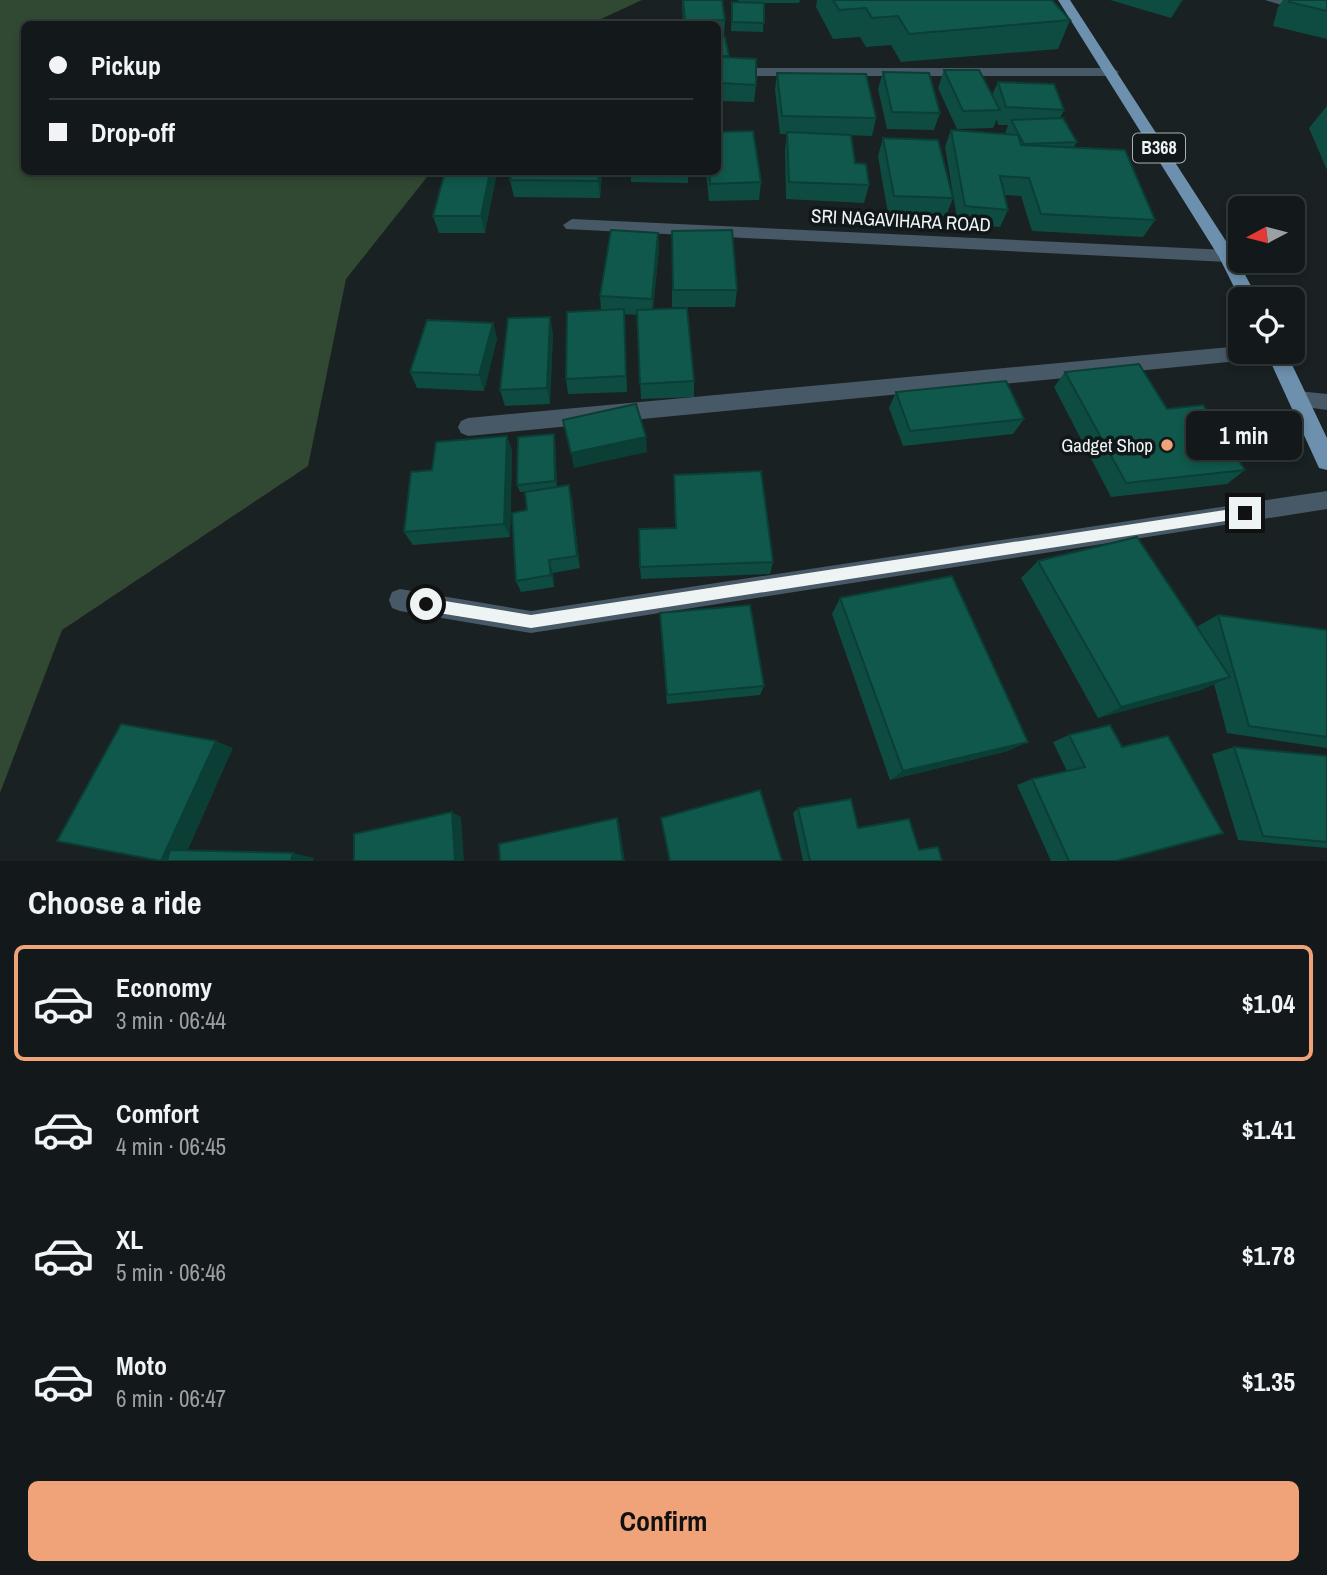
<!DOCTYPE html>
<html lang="en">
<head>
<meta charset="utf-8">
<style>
  :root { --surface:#13191a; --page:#202627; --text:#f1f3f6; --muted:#9da0a2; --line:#323839; --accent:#f0a278 }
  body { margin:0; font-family:"Archivo Narrow",sans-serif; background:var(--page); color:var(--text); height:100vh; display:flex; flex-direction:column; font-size:26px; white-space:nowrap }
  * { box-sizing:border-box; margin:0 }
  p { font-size:23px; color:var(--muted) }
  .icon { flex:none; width:38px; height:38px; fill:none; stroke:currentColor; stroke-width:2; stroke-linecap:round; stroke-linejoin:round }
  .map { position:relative; height:861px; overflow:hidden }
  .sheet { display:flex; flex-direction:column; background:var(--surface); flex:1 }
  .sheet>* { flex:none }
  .guide { position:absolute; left:21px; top:21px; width:700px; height:154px; border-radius:10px; box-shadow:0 4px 10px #0003,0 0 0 2px var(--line); display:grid; align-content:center; height:154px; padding:0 28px; background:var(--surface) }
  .needle { width:46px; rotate:263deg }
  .buttons { position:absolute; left:1228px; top:196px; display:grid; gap:14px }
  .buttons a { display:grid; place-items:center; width:77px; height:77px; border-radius:10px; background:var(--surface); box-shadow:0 4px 10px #0003,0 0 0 2px var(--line); font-size:35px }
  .end { position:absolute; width:32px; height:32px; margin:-16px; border:9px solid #eef3f4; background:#111; box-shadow:0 0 0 4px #111 }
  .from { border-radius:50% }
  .bubble { position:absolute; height:49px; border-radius:10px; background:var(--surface); box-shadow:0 4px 10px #0003,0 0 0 2px var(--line); font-size:23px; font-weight:700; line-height:49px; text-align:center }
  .guide b { display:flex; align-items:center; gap:24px; height:66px; font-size:26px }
  .guide b+b { border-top:2px solid var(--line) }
  .guide i { width:18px; height:18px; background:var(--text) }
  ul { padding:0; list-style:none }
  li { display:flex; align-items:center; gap:21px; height:116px; margin:0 14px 10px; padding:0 14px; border:4px solid transparent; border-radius:10px }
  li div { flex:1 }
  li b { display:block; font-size:26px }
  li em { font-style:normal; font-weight:700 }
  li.selected { border-color:var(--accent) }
  li>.icon { width:63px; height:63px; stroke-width:1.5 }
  h2 { padding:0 28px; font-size:32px; line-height:84px }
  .primary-button { display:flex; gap:14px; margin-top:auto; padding:14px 28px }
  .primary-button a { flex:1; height:80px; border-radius:10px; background:var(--accent); color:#111; font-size:28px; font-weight:700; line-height:80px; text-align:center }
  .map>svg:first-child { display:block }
  .green { fill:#314933 }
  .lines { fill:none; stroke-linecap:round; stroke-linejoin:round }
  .lane { fill:#475866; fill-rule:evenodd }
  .street { fill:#475866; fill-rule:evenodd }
  .primary { fill:#6c90ad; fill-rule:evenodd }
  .wall { fill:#0e4c41 }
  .shaded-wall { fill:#0b3e35 }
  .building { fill:#10584c; stroke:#0b3e35; stroke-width:2 }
  .route { fill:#eef3f4 }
  .poi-dot { fill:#f0a278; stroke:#10181a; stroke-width:2.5 }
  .labels { text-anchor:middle; stroke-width:7; stroke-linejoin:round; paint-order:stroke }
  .shield { fill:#10181a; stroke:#abb1b3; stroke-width:2 }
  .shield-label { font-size:18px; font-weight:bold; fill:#eef3f4 }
  .street-label { font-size:19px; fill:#eef3f4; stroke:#10181a }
  .poi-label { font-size:19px; fill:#eef3f4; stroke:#10181a; text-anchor:end }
</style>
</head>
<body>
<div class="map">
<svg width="1327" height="861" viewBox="0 0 1327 861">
  <rect width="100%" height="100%" fill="#192123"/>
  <path class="green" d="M0,0H642L590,24H24V172H431L346,279L308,466L62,630L0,793Z"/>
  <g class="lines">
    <path class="lane" d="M1327,491V509L531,633L400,611L392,608L389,600L392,592L400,589L531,611Z"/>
    <path class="street" d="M1265,0H1286L1327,11V19Z
      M718,68H1112L1119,72L1112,76H718Z
      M572,219L1227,250L1236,256L1227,262L566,229L563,225Z
      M1241,346V352H1269L1266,357L1259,359L468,436L461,433L458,427L461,421L468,418Z
      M1298,391L1327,394V410L1291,405L1288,399L1291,393Z"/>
    <path class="primary" d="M1058,0H1070L1233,252L1258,299L1241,301L1219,257Z
      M1266,352H1286L1327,438V470L1319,468Z"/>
  </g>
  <path class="wall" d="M682,0H722L725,20L724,37H718V24H683Z
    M738,0H800L799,3H764L763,32L731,31L732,2H738Z
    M817,0H1052L1070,20L1058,49L901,62L891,45L866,47L860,37L833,39L816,7Z
    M1110,0H1183L1171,18Z
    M1283,0H1327V39L1273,26L1278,7Z
    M718,37L729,56V58L756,85L754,102L719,101L721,65H718Z
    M944,70L992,95L998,82L1064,110L1060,118L1077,142L1073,148L1155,220L1143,237L1032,231L1021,196L1004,195L1008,210L1000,227L958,224L945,147L951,130L1005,134L1008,125H998L997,119L993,128L957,129L938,88Z
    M883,72L940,113L934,130L887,129L878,89Z
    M777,73L876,118L872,136L846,135L855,163L869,185L864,203L786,199L785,150L787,134H780L775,90Z
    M1327,106V170L1309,128Z
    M883,138L953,198L946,216L888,214L878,156Z
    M445,172H497L485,233H439L433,216Z
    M512,172H602L600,198L514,197L510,180Z
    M631,172H688V183L631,182Z
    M706,172H718L761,182L759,200L709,201Z
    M658,233L659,250L653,309L694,381V397L641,399L637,315L624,314L627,392L568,394L566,379L601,310L600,296Z
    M672,248L737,290L735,307H672Z
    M493,323L497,339L484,391L417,388L410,372Z
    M553,333L550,404L505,406L500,390Z
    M1065,372L1167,409L1245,470L1227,484L1111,497L1054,387Z
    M896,392L1024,419L1013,434L903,446L889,408Z
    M507,436L512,451L510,537L413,545L404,532L432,470Z
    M555,442L557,487L569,485L572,499L580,568L553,573L554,587L521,592L516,581L527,510L532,491L520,492L517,485Z
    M674,475L773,562L770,574L641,579L640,567L675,528Z
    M1038,561L1200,631L1198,626L1218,615L1327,630V748L1227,733L1214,684L1201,690L1098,718L1021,578Z
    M840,598L1008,751L890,780L832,614Z
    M660,613L764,686L760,695L667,704Z
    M1110,725L1116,861H1051L1017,785L1032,779L1067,771L1053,742L1069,735Z
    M1234,747L1327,756V848L1238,840L1212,754Z
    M798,808L858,828L919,850L942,861H803L793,813Z"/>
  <path class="shaded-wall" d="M1181,0H1183L1171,18Z
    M490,172H497L485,233L481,216Z
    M599,172H602L600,198L598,181Z
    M658,233L659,250L652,315V299Z
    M550,317L553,333L550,404L547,388Z
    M493,323L497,339L484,391L479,375Z
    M554,434L555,442L557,489L555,481Z
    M507,436L512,451L510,537L504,524Z
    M646,437L647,452L574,468L571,453Z
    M569,485L572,499L580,568L577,556Z
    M549,560L553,573L554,587L551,575Z
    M1230,677L1201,690L1098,718L1121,707Z
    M216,741L233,748L183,861H161Z
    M1028,742L1008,751L890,780L903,771Z
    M452,812L461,817L464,861H455Z
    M617,818L619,824L625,861H623Z
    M293,853L314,858L313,861H291Z"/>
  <path class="building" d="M683,0H722L725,20L685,21Z
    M833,0H1052L1070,20L909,34L898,16L872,18L866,8L839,10Z
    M1289,0H1327V11L1289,2Z
    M732,2L764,3V23L732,22Z
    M718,37H725L729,56H718Z
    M721,57L756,59V85L720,83Z
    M944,70H979L1000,110L963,111Z
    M883,72L929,73L940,113L892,112Z
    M777,73L866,74L876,118L782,116Z
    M998,82L1054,84L1064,110L1006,107Z
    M1063,118L1077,142L1024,144L1011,120Z
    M951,130L1018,135L1021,145L1125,150L1155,220L1041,214L1029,178L1000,176L1008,210L965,206Z
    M753,131L761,182L710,184L709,172H718V132Z
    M787,132L851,135L855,163L866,164L869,185L789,182Z
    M883,138L938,140L953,198L894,196Z
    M445,172H490L481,216H433Z
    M512,172H599L598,181L510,180Z
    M611,230L658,233L652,299L600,296Z
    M732,230L737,290H673L672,231Z
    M687,308L694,381L640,384L637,310Z
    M624,309L626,376L566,379L567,312Z
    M550,317L547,388L500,390L508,318Z
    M427,320L493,323L479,375L410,372Z
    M1139,364L1167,409L1203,405L1245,470L1126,483L1065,372Z
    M1006,381L1024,419L910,431L896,392Z
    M636,404L646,437L571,453L563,420Z
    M554,434L555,481L517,485L518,437Z
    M507,436L504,524L404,532L411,472L432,470L436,442Z
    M761,471L773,562L640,567L639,529L676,528L674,475Z
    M569,485L577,556L549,560L551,575L516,581L512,513L527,510L525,492Z
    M1137,537L1230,677L1121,707L1038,561Z
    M952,576L1028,742L903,771L840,598Z
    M750,605L764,686L667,695L660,613Z
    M1218,615L1327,630V737L1249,726Z
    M121,724L216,741L161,861L57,841Z
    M1110,725L1122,747L1168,736L1223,833L1116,861H1069L1032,779L1085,767L1069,735Z
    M1234,747L1327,756V842L1263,836Z
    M760,790L782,861H670L661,818Z
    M851,799L858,828L909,819L919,850L938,847L942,861H810L798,808Z
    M452,812L455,861H354V834Z
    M617,818L623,861H500L499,844Z
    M170,850L293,853L291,861H167Z"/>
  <path class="route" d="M1245,507L1251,513L1245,518L531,628L426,611L420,604L426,598L531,615Z"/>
  <circle class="poi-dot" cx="1167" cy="445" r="7"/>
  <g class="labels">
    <rect class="shield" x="1133" y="133.5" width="52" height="29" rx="5"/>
    <g class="shield-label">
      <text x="1159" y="154">B368</text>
    </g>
    <g class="street-label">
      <text transform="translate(901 220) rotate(3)" y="7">SRI NAGAVIHARA ROAD</text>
    </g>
    <g class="poi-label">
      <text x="1153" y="452">Gadget Shop</text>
    </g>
  </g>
</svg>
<div class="buttons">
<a><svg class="needle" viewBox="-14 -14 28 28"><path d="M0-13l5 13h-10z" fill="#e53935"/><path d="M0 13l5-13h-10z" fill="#9da0a2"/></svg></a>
<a><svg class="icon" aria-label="locate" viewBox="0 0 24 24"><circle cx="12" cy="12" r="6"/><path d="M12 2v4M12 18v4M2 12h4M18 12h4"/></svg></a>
</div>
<i class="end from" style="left:426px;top:604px"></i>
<i class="end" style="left:1245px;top:513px"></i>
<div class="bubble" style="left:1186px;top:411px;width:116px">1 min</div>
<div class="guide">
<b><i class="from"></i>Pickup</b>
<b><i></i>Drop-off</b>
</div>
</div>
<section class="sheet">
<h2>Choose a ride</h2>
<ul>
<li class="selected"><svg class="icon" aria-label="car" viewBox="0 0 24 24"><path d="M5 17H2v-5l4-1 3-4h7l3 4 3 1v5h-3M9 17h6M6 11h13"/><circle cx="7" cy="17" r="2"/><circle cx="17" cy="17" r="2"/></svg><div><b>Economy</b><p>3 min · 06:44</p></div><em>$1.04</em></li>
<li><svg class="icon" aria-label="car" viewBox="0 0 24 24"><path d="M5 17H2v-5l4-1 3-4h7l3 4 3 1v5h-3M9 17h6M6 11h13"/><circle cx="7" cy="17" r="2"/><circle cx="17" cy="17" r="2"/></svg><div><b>Comfort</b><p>4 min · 06:45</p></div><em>$1.41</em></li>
<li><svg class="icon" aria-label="car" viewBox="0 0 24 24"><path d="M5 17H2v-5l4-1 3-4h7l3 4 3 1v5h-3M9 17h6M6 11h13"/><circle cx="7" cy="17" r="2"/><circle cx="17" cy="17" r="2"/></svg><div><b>XL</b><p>5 min · 06:46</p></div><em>$1.78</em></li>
<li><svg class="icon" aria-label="car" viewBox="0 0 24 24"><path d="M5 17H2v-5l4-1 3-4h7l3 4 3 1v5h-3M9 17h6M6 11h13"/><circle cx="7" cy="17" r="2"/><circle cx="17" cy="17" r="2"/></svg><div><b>Moto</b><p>6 min · 06:47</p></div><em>$1.35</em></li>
</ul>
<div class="primary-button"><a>Confirm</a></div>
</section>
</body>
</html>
